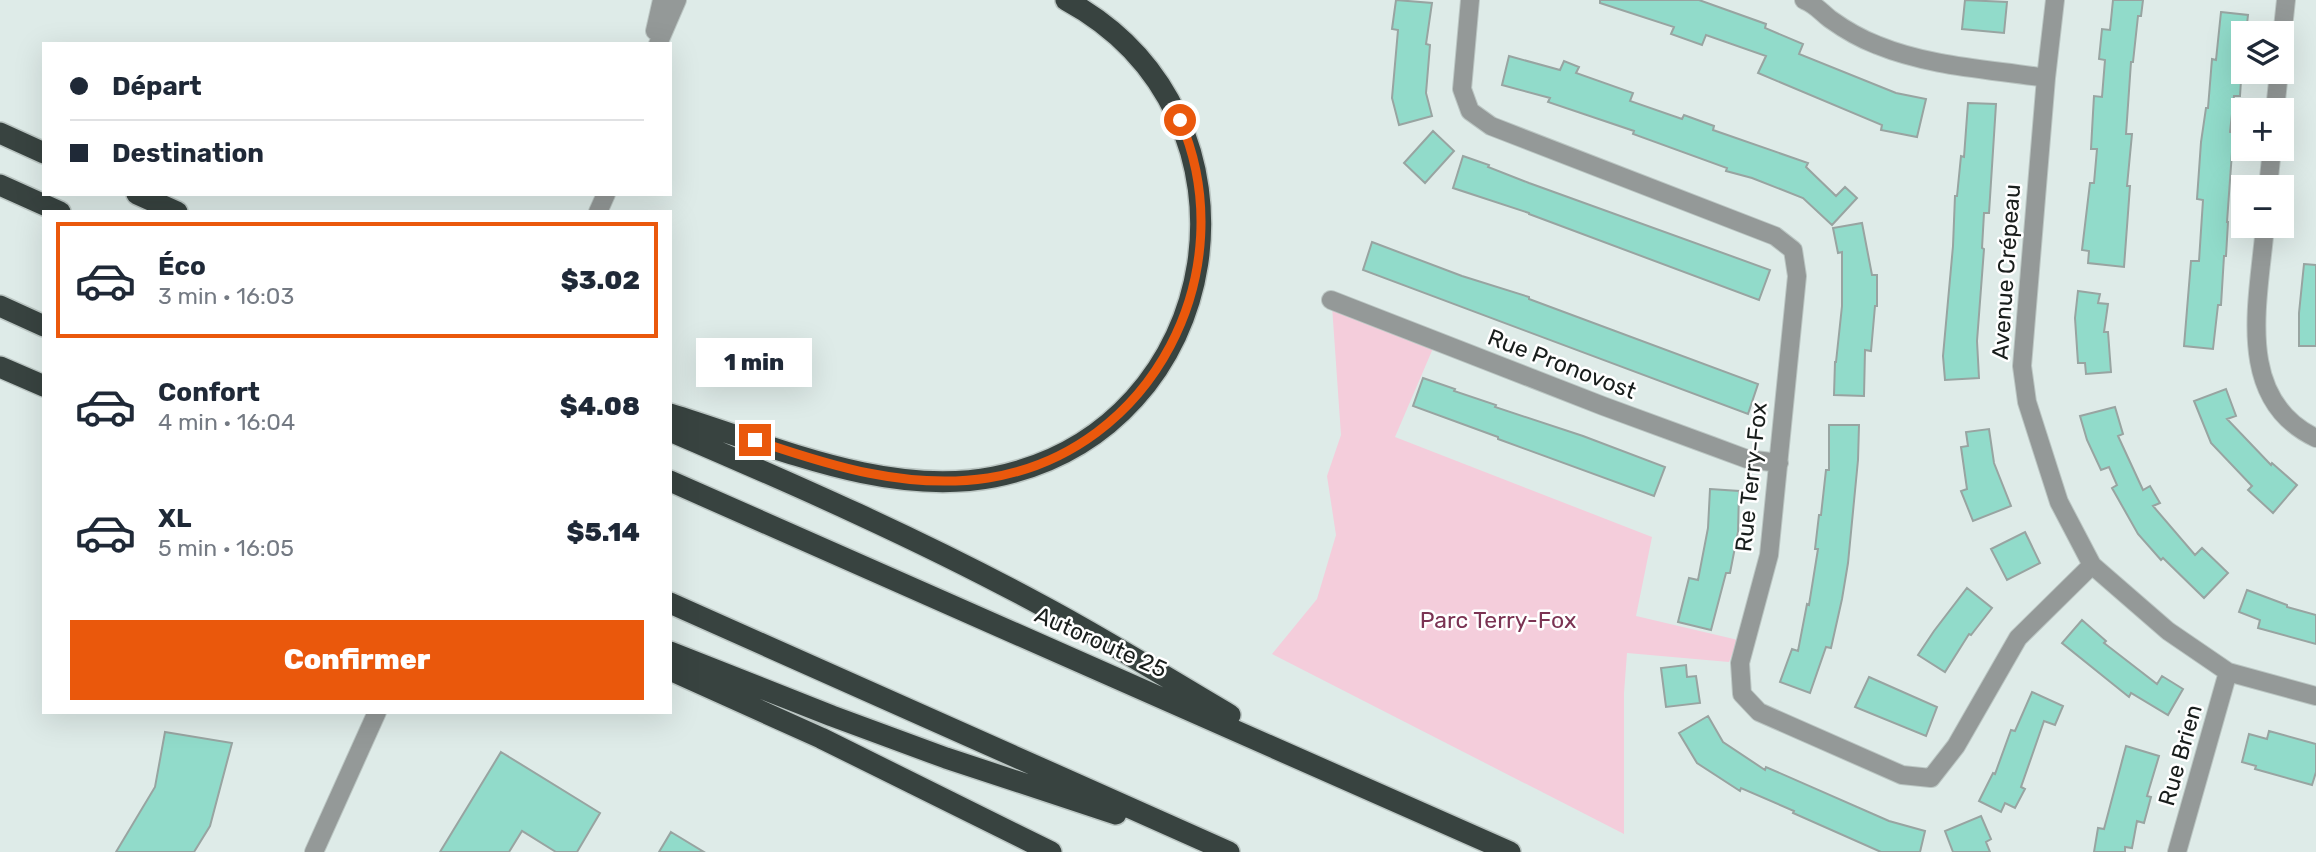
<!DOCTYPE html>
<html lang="fr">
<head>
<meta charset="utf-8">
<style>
  :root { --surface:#fff; --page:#f6f6f7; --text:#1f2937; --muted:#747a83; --line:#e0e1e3; --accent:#ea580c }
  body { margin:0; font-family:Rubik,sans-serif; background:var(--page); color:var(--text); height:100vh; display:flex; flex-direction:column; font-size:26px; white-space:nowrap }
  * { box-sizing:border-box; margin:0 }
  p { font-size:23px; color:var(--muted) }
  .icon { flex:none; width:38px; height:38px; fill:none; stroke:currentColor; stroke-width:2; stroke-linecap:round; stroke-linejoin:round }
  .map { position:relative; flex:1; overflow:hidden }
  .panel { position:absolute; left:42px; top:210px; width:630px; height:504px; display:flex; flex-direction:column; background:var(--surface); border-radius:0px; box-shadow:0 7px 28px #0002 }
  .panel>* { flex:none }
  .guide { position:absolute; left:42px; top:42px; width:630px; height:154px; border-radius:0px; box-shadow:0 7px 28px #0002; display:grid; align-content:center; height:154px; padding:0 28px; background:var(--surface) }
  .buttons { position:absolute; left:2231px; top:21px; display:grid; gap:14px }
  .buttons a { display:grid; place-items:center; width:63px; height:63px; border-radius:0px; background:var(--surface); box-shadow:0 7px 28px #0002; font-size:35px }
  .end { position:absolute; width:32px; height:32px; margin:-16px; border:9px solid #ea580c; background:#fff; box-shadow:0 0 0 4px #fff }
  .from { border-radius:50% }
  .bubble { position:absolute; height:49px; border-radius:0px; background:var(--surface); box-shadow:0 7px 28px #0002; font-size:23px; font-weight:800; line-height:49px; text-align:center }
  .guide b { display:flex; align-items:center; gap:24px; height:66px; font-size:26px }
  .guide b+b { border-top:2px solid var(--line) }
  .guide i { width:18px; height:18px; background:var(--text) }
  ul { padding:12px 0 0; list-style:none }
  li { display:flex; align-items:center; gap:21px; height:116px; margin:0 14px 10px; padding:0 14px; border:4px solid transparent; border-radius:0px }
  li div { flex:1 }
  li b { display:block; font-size:26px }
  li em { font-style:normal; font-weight:800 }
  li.active { border-color:var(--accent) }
  li>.icon { width:63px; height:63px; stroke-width:1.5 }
  .button { display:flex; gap:14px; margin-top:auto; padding:14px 28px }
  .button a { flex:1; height:80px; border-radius:0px; background:var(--accent); color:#fff; font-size:28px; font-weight:800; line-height:80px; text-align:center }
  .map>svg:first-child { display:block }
  .green { fill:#f4cddb }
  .building { fill:#91dbca; stroke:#98a4a1; stroke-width:2 }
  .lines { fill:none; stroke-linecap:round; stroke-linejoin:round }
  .minor-casing { stroke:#bbc6c3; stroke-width:20 }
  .tertiary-casing { stroke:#bbc6c3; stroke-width:20 }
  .motorway-casing { stroke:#bbc6c3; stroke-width:24 }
  .minor { stroke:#949998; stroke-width:18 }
  .tertiary { stroke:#949998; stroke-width:18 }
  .motorway { stroke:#384340; stroke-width:21 }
  .route { stroke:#ea580c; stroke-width:9 }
  .labels { text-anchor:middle; stroke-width:5; stroke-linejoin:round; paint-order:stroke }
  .street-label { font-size:23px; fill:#191e1c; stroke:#fff }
  .park-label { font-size:23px; fill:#7b3353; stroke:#fff }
</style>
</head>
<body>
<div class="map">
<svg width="2316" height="852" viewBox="0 0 2316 852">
  <rect width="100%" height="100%" fill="#deebe8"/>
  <path class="green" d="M1332,306L1437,339L1395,437L1652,537L1636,616L1738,640L1729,662L1627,653L1624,693V834L1272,654L1317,599L1336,535L1327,476L1341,435Z"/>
  <path class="building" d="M1396,0L1432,3L1426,44L1430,45L1426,93L1432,116L1399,125L1392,98L1398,30L1392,29Z
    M1600,0H1699L1766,24L1765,28L1803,44L1799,54L1896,93L1926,99L1917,137L1881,130L1882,125L1758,73L1766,56L1706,35L1702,45L1671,34L1674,27L1600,3Z
    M1965,0L2007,2L2004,33L1962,29Z
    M2113,0H2143L2141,16H2138L2133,62H2131L2126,134H2132L2127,186H2130L2124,267L2088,263L2089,251L2082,250L2090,183H2094L2097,149H2091L2093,113L2094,96L2102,97L2105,60L2099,59L2102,29L2110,30Z
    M2221,12L2248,15L2246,33H2244L2240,96H2234L2230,132L2236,133L2232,152L2227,222H2228L2226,256H2224L2221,305H2218L2213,349L2184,346L2191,261H2199L2203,200L2197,199L2201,142L2206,108H2208L2212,59L2216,60Z
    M1509,56L1560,70L1564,61L1579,67L1576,73L1633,93L1630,101L1682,119L1684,115L1714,126L1713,130L1808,163L1806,167L1836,196L1845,187L1857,198L1832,225L1803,198L1752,178L1726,171L1727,168L1633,134L1634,131L1548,102L1550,98L1502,85Z
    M1968,103L1996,104L1989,213H1984L1982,248L1984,249L1977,341L1979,378L1945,380L1943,356L1953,246L1955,196H1957L1961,156L1964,157Z
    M1433,131L1454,151L1425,183L1404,163Z
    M1463,156L1489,165L1488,167L1529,183L1770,270L1759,300L1529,214V213L1453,188Z
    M1862,223L1872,275H1877V306H1875L1871,351L1865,350L1864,396L1834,395L1835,362H1836L1842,306V252L1838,253L1833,228Z
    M1372,242L1462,276L1529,297V299L1758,384L1748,414L1363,270Z
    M2304,264L2316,265V346H2299V313Z
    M2078,291L2100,294L2098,303L2108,304L2104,332H2108L2111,372L2086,374L2085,363H2078L2075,318Z
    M1423,378L1455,389L1454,391L1496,405L1495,407L1583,436L1665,467L1654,496L1498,439V437L1413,406Z
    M2226,389L2236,416L2227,419L2271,465L2272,463L2297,485L2273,513L2248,490L2252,486L2211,443L2194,401Z
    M2115,407L2123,434L2118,436L2143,490L2150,486L2160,503L2153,506L2195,555L2202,548L2228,573L2204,598L2163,558L2161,560L2138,534L2112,488L2117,485L2109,467L2101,470L2087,440L2080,416Z
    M1829,425H1859L1858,460L1848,563L1842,599L1831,648L1826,647L1810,693L1780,682L1792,649L1798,651L1807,604L1809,605L1818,549H1815L1819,515H1821L1826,470H1829Z
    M1989,429L1994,463L2011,506L1973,521L1961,491L1967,489L1961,447L1968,446L1966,432Z
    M1710,489L1739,491L1738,532L1730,573H1726L1711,630L1678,622L1689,578L1698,580L1708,528Z
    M2025,532L2040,563L2007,580L1991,549Z
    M1967,588L1992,608L1971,635L1969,634L1945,672L1918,655L1934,631Z
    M2247,590L2287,605V607L2316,615V644L2258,628L2260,620L2239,612Z
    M2082,620L2106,641L2104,643L2157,684L2162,676L2183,689L2168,715L2131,693L2129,697L2062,643Z
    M1686,665L1687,677L1696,676L1700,703L1666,707L1661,668Z
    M1869,677L1937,707L1926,736L1855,707Z
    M2032,692L2063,706L2055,725L2044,721L2021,787L2025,789L2015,808L2005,803L2001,812L1979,801L1993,773L1995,774L2011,730L2015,731Z
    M1708,716L1723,742L1765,770L1766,767L1889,821L1925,831L1920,852H1881L1793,813L1794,811L1741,788L1740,791L1697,763L1679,733Z
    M2269,731L2316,744V772L2312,785L2255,769L2256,766L2242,762L2249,734L2267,739Z
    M165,732L232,743L210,826L194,852H116L155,787Z
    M2126,746L2159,756L2147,796L2151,797L2144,823L2137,821L2132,848L2125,847V852H2094L2098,828L2104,829Z
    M501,752L600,813L577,852H556L522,831L509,852H440Z
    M1981,816L1991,839L1986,842L1990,852H1953L1945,831Z
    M671,832L704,852H659Z"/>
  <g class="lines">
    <defs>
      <path id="minor" d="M1470,0L1462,89L1470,111L1491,126L1775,236L1793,250L1797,276L1769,555L1740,663L1742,694L1759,712L1902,775L1931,778L1956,746L2018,638L2092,565
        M1804,0C1815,4 1821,12 1830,19C1844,29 1861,39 1877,45C1931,67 1989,69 2046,78
        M2055,0L2046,78L2022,366L2027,402L2059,502L2092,565L2168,631L2228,672L2316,696
        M2282,37L2286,0
        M2275,110L2279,72
        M2268,187L2272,149
        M2265,226C2259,299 2233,399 2316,438
        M1331,300L1603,406L1712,446L1747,459L1779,463
        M2177,852L2228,672"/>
      <path id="tertiary" d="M655,31L662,0
        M658,44L677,0
        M598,212L606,194
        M314,852L377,712"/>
      <path id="motorway" d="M0,133L44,153
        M0,185L60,212
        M137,194L177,212
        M0,306L44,326
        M0,367L44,386
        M670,414C772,445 886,498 994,477C1229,430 1278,115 1066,0
        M670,431C796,485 921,540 1041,605C1105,639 1167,678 1230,715
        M670,481L1510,852
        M670,603L1229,852
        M670,652L832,716L946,758L1116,814
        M670,670L821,738L1051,852"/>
    </defs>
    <use href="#minor" class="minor-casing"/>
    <use href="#tertiary" class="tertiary-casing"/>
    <use href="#motorway" class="motorway-casing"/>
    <use href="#minor" class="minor"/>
    <use href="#tertiary" class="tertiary"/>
    <use href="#motorway" class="motorway"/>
  </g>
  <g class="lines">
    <path class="route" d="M755,440C831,466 907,490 988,478C1153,452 1245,271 1180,120"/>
  </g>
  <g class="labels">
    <g class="street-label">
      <text transform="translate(2006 272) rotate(-86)" y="8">Avenue Crépeau</text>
      <text transform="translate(1562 364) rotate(21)" y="8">Rue Pronovost</text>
      <text transform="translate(1751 477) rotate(-84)" y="8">Rue Terry-Fox</text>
      <text transform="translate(1101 642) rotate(24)" y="8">Autoroute 25</text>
      <text transform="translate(2180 755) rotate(-74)" y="8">Rue Brien</text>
    </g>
    <g class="park-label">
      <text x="1498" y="628">Parc Terry-Fox</text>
    </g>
  </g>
</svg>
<div class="buttons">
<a><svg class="icon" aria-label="layers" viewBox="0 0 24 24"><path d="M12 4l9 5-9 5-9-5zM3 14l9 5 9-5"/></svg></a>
<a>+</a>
<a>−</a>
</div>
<i class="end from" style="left:1180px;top:120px"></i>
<i class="end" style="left:755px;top:440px"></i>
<div class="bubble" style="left:696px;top:338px;width:116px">1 min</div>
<div class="guide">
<b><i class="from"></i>Départ</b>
<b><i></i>Destination</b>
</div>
<section class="panel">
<ul>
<li class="active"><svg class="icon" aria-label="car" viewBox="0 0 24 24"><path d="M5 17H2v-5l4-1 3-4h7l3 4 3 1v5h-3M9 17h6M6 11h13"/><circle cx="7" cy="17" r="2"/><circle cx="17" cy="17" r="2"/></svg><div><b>Éco</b><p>3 min · 16:03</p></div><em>$3.02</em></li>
<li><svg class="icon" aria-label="car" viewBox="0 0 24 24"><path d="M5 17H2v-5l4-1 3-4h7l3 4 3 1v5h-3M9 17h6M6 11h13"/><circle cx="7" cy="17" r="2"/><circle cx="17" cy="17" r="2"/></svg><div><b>Confort</b><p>4 min · 16:04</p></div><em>$4.08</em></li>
<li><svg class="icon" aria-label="car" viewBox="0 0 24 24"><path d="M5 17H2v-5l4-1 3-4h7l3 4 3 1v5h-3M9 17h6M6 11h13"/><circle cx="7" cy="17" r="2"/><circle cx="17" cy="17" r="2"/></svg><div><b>XL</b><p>5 min · 16:05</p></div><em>$5.14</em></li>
</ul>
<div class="button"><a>Confirmer</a></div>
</section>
</div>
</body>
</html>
